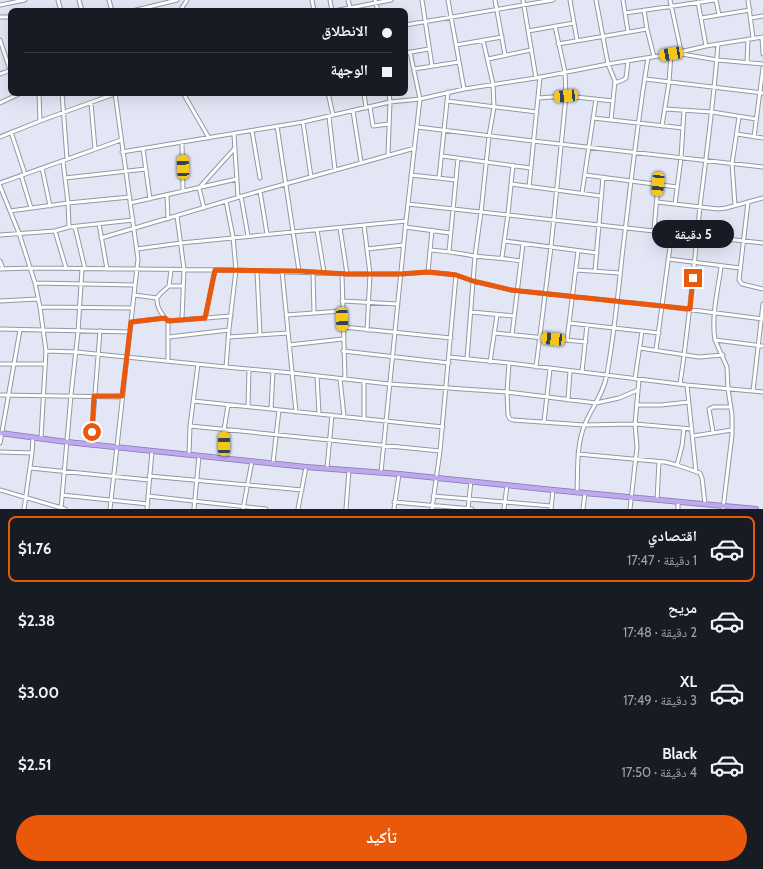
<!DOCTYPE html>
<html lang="ar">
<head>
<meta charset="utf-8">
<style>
  :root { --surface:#171b24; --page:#20242c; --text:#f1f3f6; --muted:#9ea1a6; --line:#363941; --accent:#ea580c }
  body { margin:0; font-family:Cabin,"Noto Naskh Arabic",sans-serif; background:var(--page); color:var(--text); direction:rtl; height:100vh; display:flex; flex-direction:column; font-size:15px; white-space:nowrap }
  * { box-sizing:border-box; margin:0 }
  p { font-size:13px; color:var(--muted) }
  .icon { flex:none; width:22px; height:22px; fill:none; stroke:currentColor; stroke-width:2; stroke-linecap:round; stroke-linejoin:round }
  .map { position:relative; height:509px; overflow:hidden; direction:ltr }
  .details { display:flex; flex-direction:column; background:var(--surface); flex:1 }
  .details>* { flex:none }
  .banner { position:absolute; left:8px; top:8px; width:400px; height:88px; border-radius:8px; box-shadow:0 4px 16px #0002; direction:rtl; display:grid; align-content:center; height:88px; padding:0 16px; background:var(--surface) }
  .end { position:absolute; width:18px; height:18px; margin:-9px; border:5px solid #ea580c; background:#fff; box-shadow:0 0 0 2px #fff }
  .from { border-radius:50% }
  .bubble { position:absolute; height:28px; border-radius:14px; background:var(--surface); box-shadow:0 4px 16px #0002; font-size:13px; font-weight:700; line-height:28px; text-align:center; direction:rtl }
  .car { position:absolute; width:12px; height:24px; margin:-12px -6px; border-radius:5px; box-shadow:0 0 3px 1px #0007; background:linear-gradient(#f5c518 24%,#345 0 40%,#f5c518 0 76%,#345 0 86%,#f5c518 0) }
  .banner b { display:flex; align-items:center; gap:14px; height:38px; font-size:15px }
  .banner b+b { border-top:1px solid var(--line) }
  .banner i { width:10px; height:10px; background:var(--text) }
  ul { padding:7px 0 0; list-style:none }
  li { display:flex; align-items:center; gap:12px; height:66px; margin:0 8px 6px; padding:0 8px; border:2px solid transparent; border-radius:8px }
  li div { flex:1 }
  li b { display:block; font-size:15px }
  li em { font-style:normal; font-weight:700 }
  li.selected { border-color:var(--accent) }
  li>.icon { width:36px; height:36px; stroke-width:1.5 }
  .action { display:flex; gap:8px; margin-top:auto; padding:8px 16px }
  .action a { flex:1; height:46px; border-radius:24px; background:var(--accent); color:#fff; font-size:16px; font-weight:700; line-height:46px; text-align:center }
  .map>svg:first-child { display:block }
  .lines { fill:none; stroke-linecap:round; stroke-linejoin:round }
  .minor-casing { stroke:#9498a5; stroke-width:5 }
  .highway-casing { stroke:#8679a9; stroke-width:6 }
  .minor { stroke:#fff; stroke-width:3 }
  .highway { stroke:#bea8f0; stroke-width:4.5 }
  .route { stroke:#ea580c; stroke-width:5 }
</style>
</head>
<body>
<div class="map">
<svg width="763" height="509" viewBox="0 0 763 509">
  <rect width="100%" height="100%" fill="#e3e7f5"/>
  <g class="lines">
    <defs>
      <path id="minor" d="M58,0L61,11
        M79,0L82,11
        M109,0L112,11
        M312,0L314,11
        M330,0L332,11
        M348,0L350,7
        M375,0L378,11
        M422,0L432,66
        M448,0L464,89
        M495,0L505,55
        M523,0L536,78
        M570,0L577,40
        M596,0L608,64L615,81L611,120
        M623,0L628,32
        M670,0L681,51
        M716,0L719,15
        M748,0L753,38
        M698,2L706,46
        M0,5L25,0
        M644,10L647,29L654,57
        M132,11L177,0
        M180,11L187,0
        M334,11L391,0
        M625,13L715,0
        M0,17H11
        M701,18L750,10
        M751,18L763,16
        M405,25L553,0
        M528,31L574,23
        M762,37L763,54
        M0,40L10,70
        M558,44L647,29
        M456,45L502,37
        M405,53L429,49
        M676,53L717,60L763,64
        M488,59L531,50
        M747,63L748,39
        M414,69L459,62
        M0,74L11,70
        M645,79L763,93
        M615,83L623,80L626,78L628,61
        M39,93L40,121
        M62,93L67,159
        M183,93L209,138
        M328,93L333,115
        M364,93L366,108
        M538,98L566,96L613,101
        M447,101L537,112
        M0,103L21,93
        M91,103L95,149
        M370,107L373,126L389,124
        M665,109L712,112L756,119
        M353,111L361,162
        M329,117L335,170
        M593,118L683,128
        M303,122L311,177
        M277,126L299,271
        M662,126L669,82L671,54
        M417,127L533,141L763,167
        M252,131L260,178
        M11,132L25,174
        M234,134L238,197
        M737,134L763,138
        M0,137L40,121L117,93
        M754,137L763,68
        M182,142L183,191
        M143,149L150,199
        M122,152L303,122L390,102L420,99L464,89L536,78L608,64L671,54L706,46L763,37
        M388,154L390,102L389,93
        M442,156L531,168
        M63,161L68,203L69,227
        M42,168L50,206
        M21,175L31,208
        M411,175L456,180
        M585,175L677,187
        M65,178L146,169
        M439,178L448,92
        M0,183L121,140
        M511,184L601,196
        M0,186L19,233L35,283L40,307L46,351L41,438
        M529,187L540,77
        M260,191L267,234
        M582,193L596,99
        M167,195L168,219
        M241,196L248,236
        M657,202L718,209L726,208L763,198
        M748,202L739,280L742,284L763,289
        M130,203L237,179
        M408,204L763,243
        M675,204L681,158L684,110
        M735,205L732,164L739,117
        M204,208L199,188L235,148
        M10,211L68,203L130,197
        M177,216L184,269L182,319
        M99,224L107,269
        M364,225L370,274L367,330
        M75,227L85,269
        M405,227L450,233
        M340,228L347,274
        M317,230L324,272
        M654,230L658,185
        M55,231L66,268
        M0,235L55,231L69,227L133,220
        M101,238L260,191L415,148
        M505,241L597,253
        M137,249L181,243L406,221
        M367,249L403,245
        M430,250C445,251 459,253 474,256C490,258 505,258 521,261
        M449,251L458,158
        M502,257L508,214L513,165
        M668,259L740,268
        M0,261L3,269
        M721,267C718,290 711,316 715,340L727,367L728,389L732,415V435L723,509
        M0,269L30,268L236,270L347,274H401L428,272L447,274L456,275L473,281L511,290L662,306L763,319
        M576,270L620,273
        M257,271L260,334
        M282,271L296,412
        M595,271L603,177
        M313,272L314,313
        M428,272L432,230
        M342,274L345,379
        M35,283L135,285
        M169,286H183
        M134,295L157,298L160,294L169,286L171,270
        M157,298C156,306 162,316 168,321L231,316
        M0,301L38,299
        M342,301L398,304
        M40,307L132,308
        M471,312L514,316
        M286,315L342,311
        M205,319L215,270
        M131,322L165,318
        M569,323L659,333
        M343,327L451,338
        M0,329L130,332
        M494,333L586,342
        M512,335L523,244
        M169,337L229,330
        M228,337L288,333
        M567,340L578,251
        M715,340L763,346
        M289,345L343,339
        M640,348L699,357L723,355
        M656,350L672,232
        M46,351L76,352L226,367L292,373L389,384L507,392L596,403L619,398L638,390
        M343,351L449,363
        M449,357L509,363L687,385L763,392
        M467,359L475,256L481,212L489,136L494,107L493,84L483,40
        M168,361V321
        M490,362L497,315
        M509,363L507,392L508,415L510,419L513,420L584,425L635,424L692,429
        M0,364H45
        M226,367L229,329L236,270L233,237L226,201
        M536,367L551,247L566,96L565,72L555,26
        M582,372L587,325
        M317,376L319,414
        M340,379L344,416
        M635,379L642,331
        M364,382V419
        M680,384C689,325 694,266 700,206C707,152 714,98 718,44
        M687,385L696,472
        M753,391L763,304
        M0,395L122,397
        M568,400L570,371
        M193,401L443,427
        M637,405H661L689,402
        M248,407L249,369
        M271,409L273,371
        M544,422L550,369
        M190,426L440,451
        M713,432L709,409L713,407H731
        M693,436L732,430
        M0,443L20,330
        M91,445L100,331
        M0,452L32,453
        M578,454L665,462L677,465L700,473L702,478L705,504
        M189,455L190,426L198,364
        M224,458V430L228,405
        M273,463L279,410
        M677,465L682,446L684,428
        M30,468L149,480
        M327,468L332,415
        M381,472L406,221L420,99L410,52
        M149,476L302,490
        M0,490L65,509
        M577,493C578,470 576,445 585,424C592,407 604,393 607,374C614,335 618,296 622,257C630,190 637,124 648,58
        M62,495L148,504
        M148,496L266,509
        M433,496L551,506
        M657,500L659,462
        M394,502L472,509
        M24,509L32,453L33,437
        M61,509L71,395L78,332L82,269
        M110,509L138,259L115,93
        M147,509L152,451
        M194,509L199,456
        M243,509L252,461
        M298,509L306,467
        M346,509L349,470
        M394,509L399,474
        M432,509L440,451L456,275
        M468,509L471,481
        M504,509L507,485
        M551,509L553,490
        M583,509L585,493
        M630,509L637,447L635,424L639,380
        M678,509V502"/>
      <path id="highway" d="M0,433L67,442L306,467L399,474L553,490L756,509"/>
    </defs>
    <use href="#minor" class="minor-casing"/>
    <use href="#highway" class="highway-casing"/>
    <use href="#minor" class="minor"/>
    <use href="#highway" class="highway"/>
  </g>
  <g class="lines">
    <path class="route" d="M92,432L94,396H122L131,322L165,318L168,321L205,318L215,270L299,271L347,274H401L428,272L448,274L456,275L473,281L511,290L690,309L693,278"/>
  </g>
</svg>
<i class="end from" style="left:92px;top:432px"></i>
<i class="end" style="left:693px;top:278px"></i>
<div class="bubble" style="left:652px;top:220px;width:82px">5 دقيقة</div>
<i class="car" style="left:671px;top:54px;rotate:260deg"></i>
<i class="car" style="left:566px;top:96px;rotate:265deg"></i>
<i class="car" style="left:183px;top:167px;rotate:358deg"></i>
<i class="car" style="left:658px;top:184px;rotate:185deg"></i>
<i class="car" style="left:342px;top:319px;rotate:178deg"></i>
<i class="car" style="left:553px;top:339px;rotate:276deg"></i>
<i class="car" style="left:224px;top:444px;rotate:0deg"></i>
<div class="banner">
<b><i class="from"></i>الانطلاق</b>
<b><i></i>الوجهة</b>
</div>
</div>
<section class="details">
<ul>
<li class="selected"><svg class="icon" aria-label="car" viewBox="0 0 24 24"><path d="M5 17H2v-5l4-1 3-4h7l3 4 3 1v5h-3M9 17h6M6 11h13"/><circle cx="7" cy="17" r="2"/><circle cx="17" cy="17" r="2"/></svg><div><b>اقتصادي</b><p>1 دقيقة · 17:47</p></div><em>$1.76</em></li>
<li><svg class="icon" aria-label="car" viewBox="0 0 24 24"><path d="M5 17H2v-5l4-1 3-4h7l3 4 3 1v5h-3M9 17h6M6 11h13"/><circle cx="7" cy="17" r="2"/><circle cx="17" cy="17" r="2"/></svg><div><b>مريح</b><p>2 دقيقة · 17:48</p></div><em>$2.38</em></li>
<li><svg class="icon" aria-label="car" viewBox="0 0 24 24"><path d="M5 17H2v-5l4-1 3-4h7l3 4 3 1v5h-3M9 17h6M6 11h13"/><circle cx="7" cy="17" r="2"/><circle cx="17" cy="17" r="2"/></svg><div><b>XL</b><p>3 دقيقة · 17:49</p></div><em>$3.00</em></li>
<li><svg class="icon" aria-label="car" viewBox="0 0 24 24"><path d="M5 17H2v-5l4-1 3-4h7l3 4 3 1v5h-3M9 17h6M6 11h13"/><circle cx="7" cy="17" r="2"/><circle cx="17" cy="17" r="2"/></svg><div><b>Black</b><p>4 دقيقة · 17:50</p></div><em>$2.51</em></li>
</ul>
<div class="action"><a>تأكيد</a></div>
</section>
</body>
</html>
